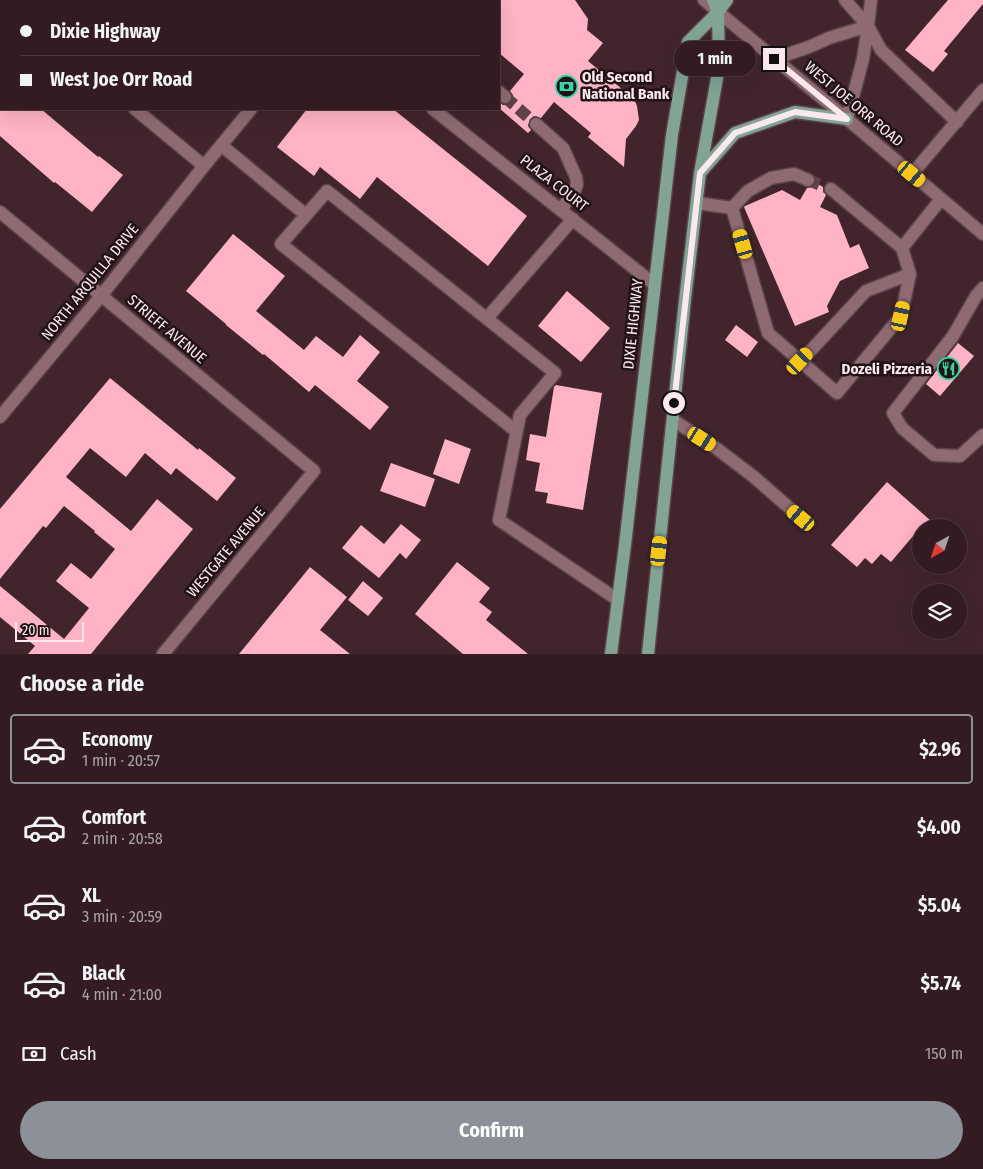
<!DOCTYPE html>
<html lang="en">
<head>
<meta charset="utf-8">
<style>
  :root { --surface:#321c21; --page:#3d292e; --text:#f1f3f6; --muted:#a8a1a5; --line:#4d3a3f; --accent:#8c9099 }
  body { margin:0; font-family:"Fira Sans Condensed",sans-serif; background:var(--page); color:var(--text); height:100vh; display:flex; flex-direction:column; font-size:19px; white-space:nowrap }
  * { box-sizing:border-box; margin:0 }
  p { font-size:16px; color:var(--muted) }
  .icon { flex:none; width:28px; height:28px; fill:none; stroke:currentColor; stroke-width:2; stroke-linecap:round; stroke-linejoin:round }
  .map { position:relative; height:654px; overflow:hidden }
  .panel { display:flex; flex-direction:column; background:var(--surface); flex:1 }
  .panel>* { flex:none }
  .banner { position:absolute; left:0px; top:0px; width:500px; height:110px; box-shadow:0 5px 20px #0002,0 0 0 1px var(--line); display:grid; align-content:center; height:110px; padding:0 20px; background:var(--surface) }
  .needle { width:32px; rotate:220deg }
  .buttons { position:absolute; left:912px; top:519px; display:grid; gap:10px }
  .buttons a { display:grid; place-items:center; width:55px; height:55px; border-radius:50%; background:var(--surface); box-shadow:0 5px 20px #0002,0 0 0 1px var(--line); font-size:25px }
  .scale { position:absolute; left:15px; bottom:12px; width:69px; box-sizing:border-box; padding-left:5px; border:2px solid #fde9ed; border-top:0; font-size:14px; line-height:18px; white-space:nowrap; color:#fde9ed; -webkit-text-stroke:4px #201316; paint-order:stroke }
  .end { position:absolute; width:22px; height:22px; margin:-11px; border:6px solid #fde9ed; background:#111; box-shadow:0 0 0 2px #111 }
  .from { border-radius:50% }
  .bubble { position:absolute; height:35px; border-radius:18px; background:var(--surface); box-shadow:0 5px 20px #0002,0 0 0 1px var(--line); font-size:16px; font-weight:700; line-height:35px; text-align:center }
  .car { position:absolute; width:15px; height:30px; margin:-15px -8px; border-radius:6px; box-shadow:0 0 4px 1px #0007; background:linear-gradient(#f5c518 24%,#345 0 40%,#f5c518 0 76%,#345 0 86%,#f5c518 0) }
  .banner b { display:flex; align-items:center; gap:18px; height:48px; font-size:19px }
  .banner b+b { border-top:1px solid var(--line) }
  .banner i { width:12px; height:12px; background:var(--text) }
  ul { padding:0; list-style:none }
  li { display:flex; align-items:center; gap:15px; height:70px; margin:0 10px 8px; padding:0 10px; border:2px solid transparent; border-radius:5px }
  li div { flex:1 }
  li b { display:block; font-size:19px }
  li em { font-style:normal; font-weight:700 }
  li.on { border-color:var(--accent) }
  li>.icon { width:45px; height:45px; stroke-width:1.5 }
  h2 { padding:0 20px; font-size:22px; line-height:60px }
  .pay { display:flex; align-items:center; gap:12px; height:55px; padding:0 20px; font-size:19px }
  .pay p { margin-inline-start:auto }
  .button { display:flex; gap:10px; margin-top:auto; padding:10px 20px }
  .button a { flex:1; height:58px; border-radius:30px; background:var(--accent); color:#fff; font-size:20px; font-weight:700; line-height:58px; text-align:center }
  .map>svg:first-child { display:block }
  .building { fill:#ffb3c4 }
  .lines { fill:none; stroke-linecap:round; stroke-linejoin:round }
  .minor-tunnel { stroke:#5e4249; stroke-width:12; stroke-dasharray:12 6; stroke-linecap:butt }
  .minor-casing { stroke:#5a4248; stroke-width:15 }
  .major-casing { stroke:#5a4248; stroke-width:15 }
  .minor { stroke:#8e6b73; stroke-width:12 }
  .major { stroke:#81a495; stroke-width:12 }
  .route { stroke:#fde9ed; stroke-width:6 }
  .labels { text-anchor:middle; stroke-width:5; stroke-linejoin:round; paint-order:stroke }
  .poi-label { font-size:15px; font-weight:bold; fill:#fde9ed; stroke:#201316; text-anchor:start }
  .street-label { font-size:15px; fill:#fde9ed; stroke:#201316 }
</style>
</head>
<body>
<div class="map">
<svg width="983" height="654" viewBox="0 0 983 654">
  <rect width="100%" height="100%" fill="#42252c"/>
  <path class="building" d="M499,0H575L588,19L587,30L603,43L588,61L634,99L637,106L639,120L636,126L626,139L624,167L588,137L591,133L554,102L541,118L534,116L530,119L528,126L531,130L528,133L499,108L500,103L503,105H507L512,102L513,95L510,91L524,74L499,53Z
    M948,0H983V4L944,51L948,54L933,72L905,50Z
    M0,109H41L98,157L99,156L123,175L92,212L55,182L54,183L0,136Z
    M307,109H393L527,216L488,266L377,177L360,199L320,167L314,176L277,147Z
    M816,183L823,187V191L826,195L820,207L837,215L850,248L859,244L869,268L840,281L827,306L829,312L795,326L744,207L745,206L782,190L800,200L807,188L812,187Z
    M233,234L285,276L256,311L304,350L316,336L343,357L360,335L380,352L357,381L389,407L370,430L315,385L309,392L264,354L263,355L226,325V324L186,291Z
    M567,291L610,328L581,362L538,326Z
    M736,325L758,342L747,357L725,340Z
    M958,343L974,356L940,396L926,384Z
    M110,378L198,450L199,448L236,478L217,501L176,468L171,475L145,453L126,477L90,448L66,477L131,531L157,499L193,529L91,654H28L35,646L0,617V586L64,639L89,608L56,581L71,563L91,579L115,549L94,532L95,531L64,506L46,528L43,526L0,579V509Z
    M556,385L602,393L583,510L546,503L548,493L535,491L540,463L526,460L530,434L546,437L554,387Z
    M445,439L471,449L459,484L433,474Z
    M391,463L435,479L425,507L380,491Z
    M887,482L939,528H921V543L913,536L891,562L881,554L872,564L865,558L857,567L831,545Z
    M401,524L421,540L406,559L400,553L379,578L342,548L361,525L384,544Z
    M457,562L490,588L479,602L492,612L486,620L528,654H463L415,614Z
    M310,567L347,597L320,630L350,654H239Z
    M363,581L383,598L368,616L348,600Z"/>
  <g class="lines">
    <path class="minor-tunnel" d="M505,97L536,124
      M808,180L831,189"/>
    <defs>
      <path id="minor" d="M3,0L5,1
        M390,0L391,1
        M704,0L847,119L983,234
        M845,0L868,26
        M871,0L868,26L881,50L957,122
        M774,59L809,47L829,38L868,26
        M499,92L505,97
        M135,109L204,166
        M433,109L654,284
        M847,119L863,59L868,26
        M536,124L563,148L576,177L577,184L575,190L561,210
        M221,145L306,215
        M912,174L983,90
        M697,203L732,208L768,333L837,393L901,316L910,274L902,248L831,189
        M732,208L748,191L771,178L794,174L808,180
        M0,212L314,471L163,654
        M902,248L941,199
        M983,288L976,296L953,336L893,413L902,428L934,455L960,456L983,435
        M487,318L573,219
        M801,361L866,291L910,274
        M0,417L101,296L204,166L251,109
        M673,420L716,448L754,477L801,518
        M516,431L281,244L327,191L555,373L520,415L499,520L618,600"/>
      <path id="major" d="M700,173L735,133L795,112L847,119
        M611,654L625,545L672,135L688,42L718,12L727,0
        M648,654L685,300L700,173L719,67L718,12L713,0"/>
    </defs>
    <use href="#minor" class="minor-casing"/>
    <use href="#major" class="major-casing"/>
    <use href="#minor" class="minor"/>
    <use href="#major" class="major"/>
  </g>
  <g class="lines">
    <path class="route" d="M674,403L700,173L735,133L795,112L847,119L774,59"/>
  </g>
  <defs>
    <symbol id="bank-ring" viewBox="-11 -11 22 22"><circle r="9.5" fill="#201316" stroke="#38d4a5" stroke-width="1.5"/><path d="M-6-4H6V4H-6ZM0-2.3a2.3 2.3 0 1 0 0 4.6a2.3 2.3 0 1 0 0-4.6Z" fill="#38d4a5"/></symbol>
    <symbol id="restaurant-ring" viewBox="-11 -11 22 22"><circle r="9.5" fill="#201316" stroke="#38d4a5" stroke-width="1.5"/><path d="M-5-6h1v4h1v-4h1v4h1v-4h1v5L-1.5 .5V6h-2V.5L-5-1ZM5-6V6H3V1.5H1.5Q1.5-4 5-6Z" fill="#38d4a5"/></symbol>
  </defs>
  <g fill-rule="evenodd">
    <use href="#bank-ring" x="554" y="74" width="25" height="25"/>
    <use href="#restaurant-ring" x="936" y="356" width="25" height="25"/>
  </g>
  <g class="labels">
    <g class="poi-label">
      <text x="582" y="82">Old Second<tspan x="582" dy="17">National Bank</tspan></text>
      <text x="932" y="374" text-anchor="end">Dozeli Pizzeria</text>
    </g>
    <g class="street-label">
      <text transform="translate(854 104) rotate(40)" y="5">WEST JOE ORR ROAD</text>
      <text transform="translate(554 183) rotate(38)" y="5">PLAZA COURT</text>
      <text transform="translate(90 282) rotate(-51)" y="5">NORTH ARQUILLA DRIVE</text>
      <text transform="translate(633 324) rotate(-84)" y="5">DIXIE HIGHWAY</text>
      <text transform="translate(167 329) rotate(40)" y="5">STRIEFF AVENUE</text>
      <text transform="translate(226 552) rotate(-50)" y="5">WESTGATE AVENUE</text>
    </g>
  </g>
</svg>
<div class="buttons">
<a><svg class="needle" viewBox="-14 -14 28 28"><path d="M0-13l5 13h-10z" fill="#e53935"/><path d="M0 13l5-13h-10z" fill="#a8a1a5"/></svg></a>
<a><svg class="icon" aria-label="layers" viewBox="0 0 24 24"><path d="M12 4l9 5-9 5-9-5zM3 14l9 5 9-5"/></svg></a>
</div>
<div class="scale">20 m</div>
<i class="end from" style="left:674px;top:403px"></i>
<i class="end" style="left:774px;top:59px"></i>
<div class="bubble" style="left:674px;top:41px;width:82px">1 min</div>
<i class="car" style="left:912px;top:174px;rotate:130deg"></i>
<i class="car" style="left:743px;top:244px;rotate:344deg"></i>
<i class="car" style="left:901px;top:316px;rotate:12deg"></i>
<i class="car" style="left:800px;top:361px;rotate:43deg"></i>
<i class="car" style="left:702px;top:439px;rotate:122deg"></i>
<i class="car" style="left:801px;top:518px;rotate:310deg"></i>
<i class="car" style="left:659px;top:551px;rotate:6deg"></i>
<div class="banner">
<b><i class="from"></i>Dixie Highway</b>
<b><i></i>West Joe Orr Road</b>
</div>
</div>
<section class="panel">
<h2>Choose a ride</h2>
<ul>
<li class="on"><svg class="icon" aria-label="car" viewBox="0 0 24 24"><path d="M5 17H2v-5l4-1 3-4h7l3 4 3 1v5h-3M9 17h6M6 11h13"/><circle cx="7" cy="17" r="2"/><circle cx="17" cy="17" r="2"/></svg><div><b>Economy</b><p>1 min · 20:57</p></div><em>$2.96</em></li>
<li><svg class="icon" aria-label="car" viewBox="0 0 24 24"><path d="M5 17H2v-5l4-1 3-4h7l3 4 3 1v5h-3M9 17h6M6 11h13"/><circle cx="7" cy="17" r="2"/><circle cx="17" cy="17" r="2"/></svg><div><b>Comfort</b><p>2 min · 20:58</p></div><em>$4.00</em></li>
<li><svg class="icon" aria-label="car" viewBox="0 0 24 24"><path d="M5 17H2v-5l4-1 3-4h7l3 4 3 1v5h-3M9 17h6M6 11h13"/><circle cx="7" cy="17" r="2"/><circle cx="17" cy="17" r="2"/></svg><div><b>XL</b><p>3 min · 20:59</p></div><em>$5.04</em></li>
<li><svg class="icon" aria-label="car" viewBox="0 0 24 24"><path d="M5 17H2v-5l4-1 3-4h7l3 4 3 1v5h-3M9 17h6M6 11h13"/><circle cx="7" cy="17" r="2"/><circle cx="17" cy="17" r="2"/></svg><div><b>Black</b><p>4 min · 21:00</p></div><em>$5.74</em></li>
</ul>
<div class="pay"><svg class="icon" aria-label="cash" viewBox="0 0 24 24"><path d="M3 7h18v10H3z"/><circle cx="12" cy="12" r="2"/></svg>Cash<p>150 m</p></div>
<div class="button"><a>Confirm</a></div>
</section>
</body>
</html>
